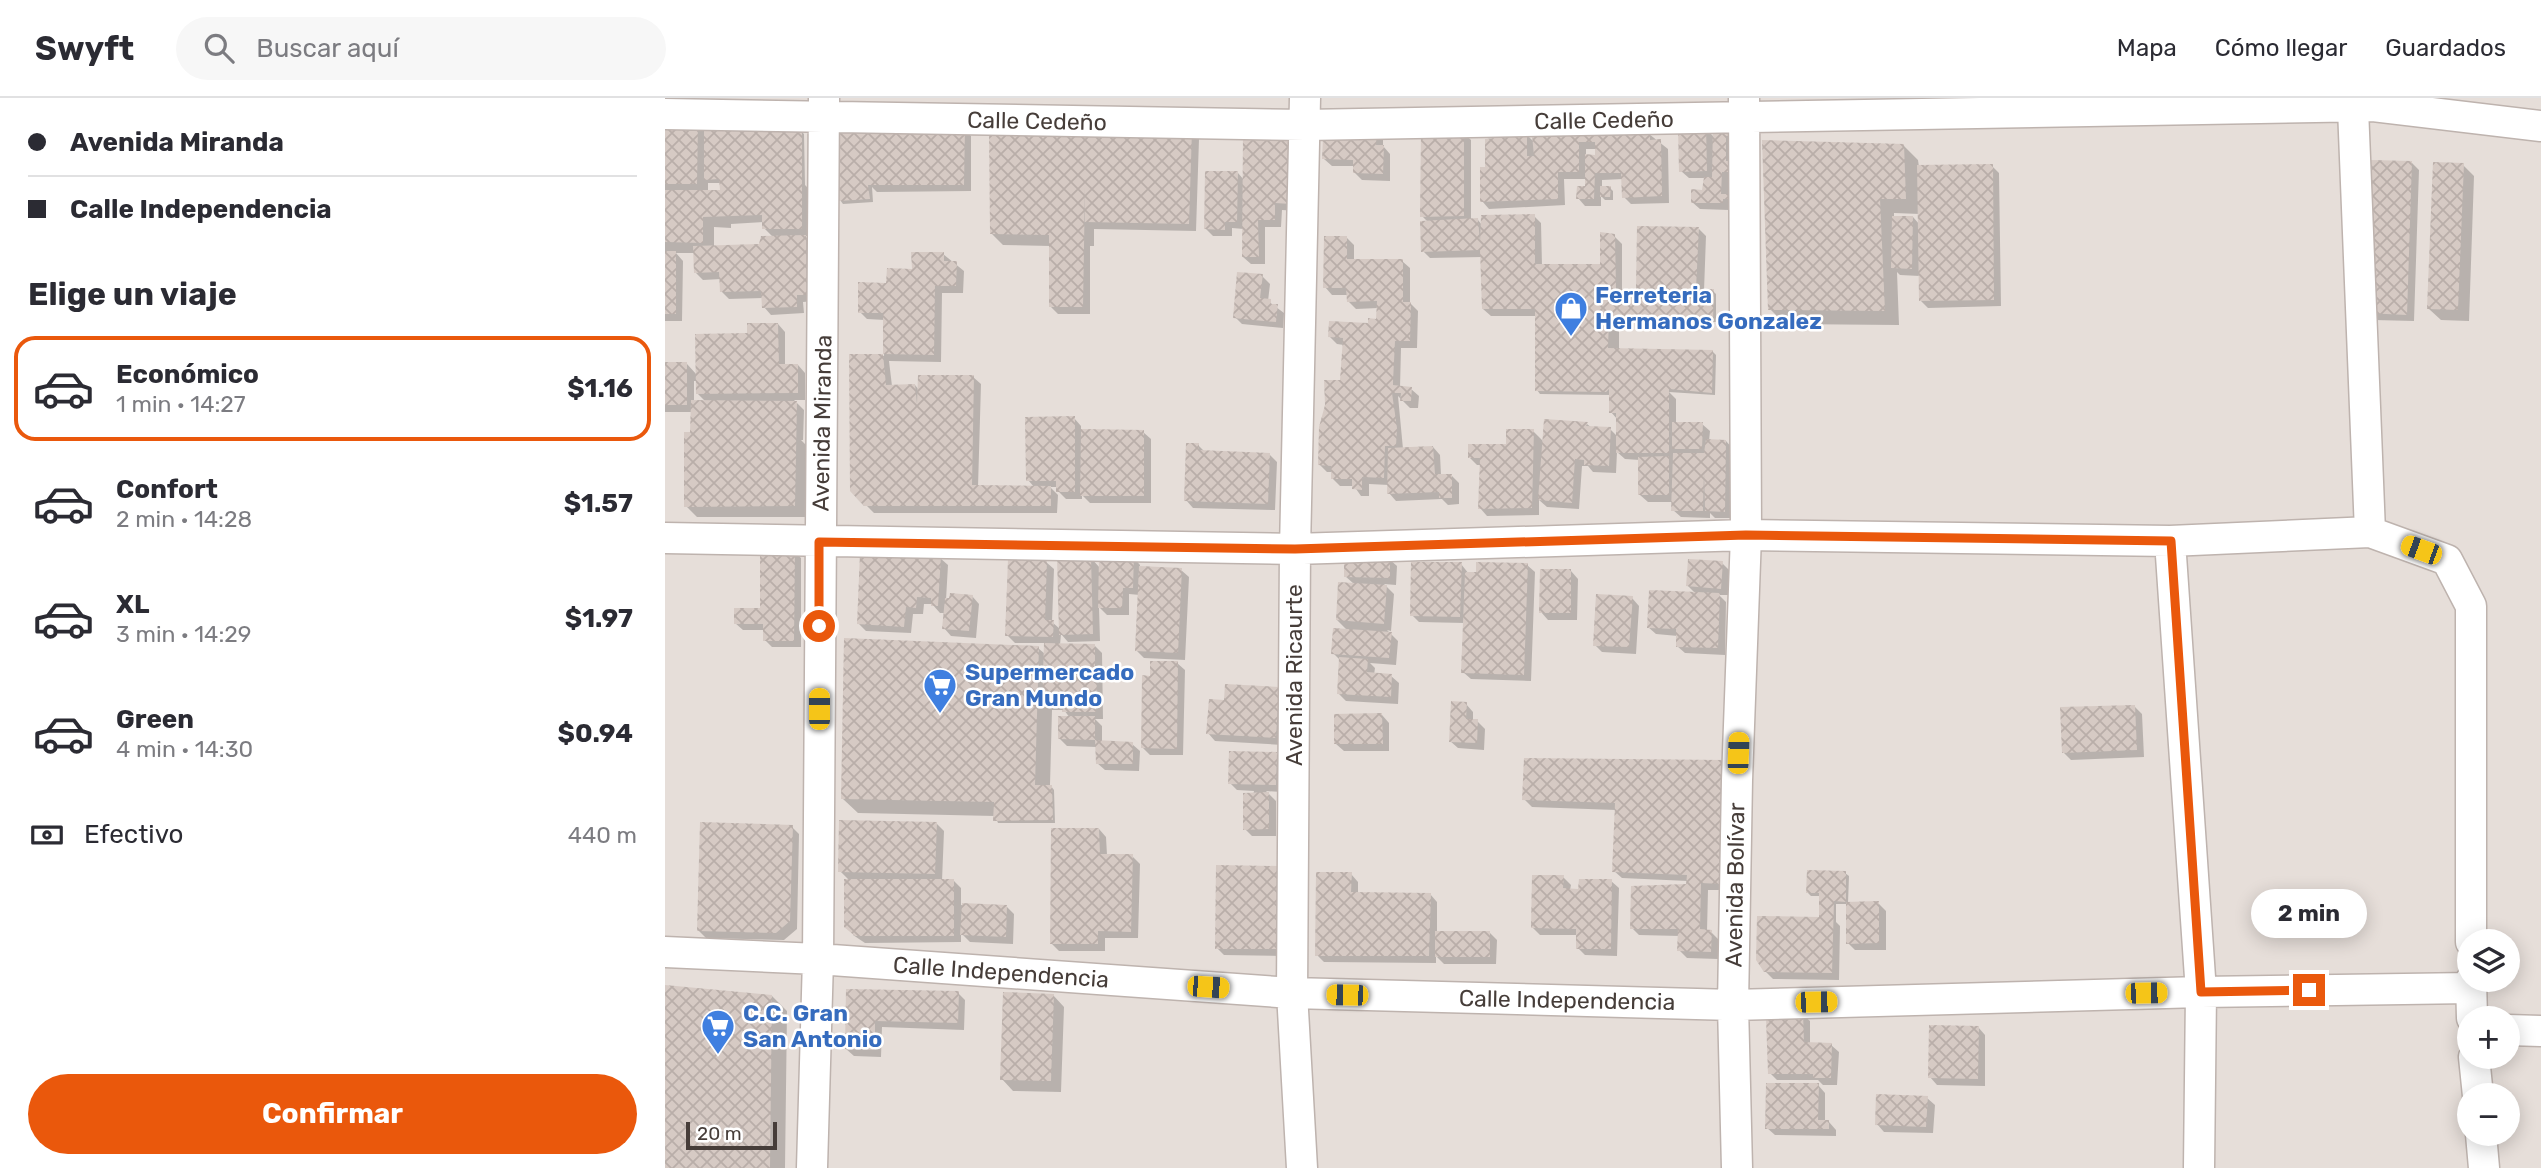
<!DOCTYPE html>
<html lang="es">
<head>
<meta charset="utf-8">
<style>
  :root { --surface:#fff; --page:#f7f7f7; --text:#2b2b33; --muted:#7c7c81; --line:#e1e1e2; --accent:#ea580c }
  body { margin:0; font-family:Rubik,sans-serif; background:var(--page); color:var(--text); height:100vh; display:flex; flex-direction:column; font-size:26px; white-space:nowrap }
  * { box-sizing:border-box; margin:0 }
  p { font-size:23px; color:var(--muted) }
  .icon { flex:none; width:38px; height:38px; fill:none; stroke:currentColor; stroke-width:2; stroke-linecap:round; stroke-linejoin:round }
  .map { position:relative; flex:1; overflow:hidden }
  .panel { display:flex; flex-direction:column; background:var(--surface); width:665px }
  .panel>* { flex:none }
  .hud { display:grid; align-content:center; height:154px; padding:0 28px; background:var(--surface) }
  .tools { position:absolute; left:1792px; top:831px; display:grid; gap:14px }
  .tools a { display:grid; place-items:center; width:63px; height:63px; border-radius:50%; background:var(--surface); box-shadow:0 4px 18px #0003; font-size:35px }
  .scale { position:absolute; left:21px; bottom:18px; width:91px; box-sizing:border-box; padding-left:7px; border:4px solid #463d39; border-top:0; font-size:19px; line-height:24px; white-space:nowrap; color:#463d39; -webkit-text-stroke:5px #fff; paint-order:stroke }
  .end { position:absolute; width:32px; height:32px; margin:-16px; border:9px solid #ea580c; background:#fff; box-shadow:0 0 0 4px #fff }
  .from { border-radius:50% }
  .bubble { position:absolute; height:49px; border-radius:24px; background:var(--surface); box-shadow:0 4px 18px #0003; font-size:23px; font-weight:700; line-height:49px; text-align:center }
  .car { position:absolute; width:21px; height:42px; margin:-21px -10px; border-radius:9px; box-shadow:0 0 5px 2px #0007; background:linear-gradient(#f5c518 24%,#345 0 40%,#f5c518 0 76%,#345 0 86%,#f5c518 0) }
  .hud b { display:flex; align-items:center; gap:24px; height:66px; font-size:26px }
  .hud b+b { border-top:2px solid var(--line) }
  .hud i { width:18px; height:18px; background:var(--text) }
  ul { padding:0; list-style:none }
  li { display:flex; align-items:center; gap:21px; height:105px; margin:0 14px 10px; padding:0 14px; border:4px solid transparent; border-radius:21px }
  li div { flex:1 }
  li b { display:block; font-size:26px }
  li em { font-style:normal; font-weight:700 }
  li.on { border-color:var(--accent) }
  li>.icon { width:63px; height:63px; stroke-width:1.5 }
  h2 { padding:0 28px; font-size:32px; line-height:84px }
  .pay { display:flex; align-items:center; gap:18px; height:77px; padding:0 28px; font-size:26px }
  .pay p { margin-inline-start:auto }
  .action { display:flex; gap:14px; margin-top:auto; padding:14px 28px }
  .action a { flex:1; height:80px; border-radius:42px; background:var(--accent); color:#fff; font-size:28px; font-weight:700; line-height:80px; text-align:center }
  header { display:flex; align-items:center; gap:42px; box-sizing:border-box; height:98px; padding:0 35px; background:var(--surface); border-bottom:2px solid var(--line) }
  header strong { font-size:33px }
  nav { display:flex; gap:38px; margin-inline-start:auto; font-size:24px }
  .search { width:490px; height:63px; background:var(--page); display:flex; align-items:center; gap:18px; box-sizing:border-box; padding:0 24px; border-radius:38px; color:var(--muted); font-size:26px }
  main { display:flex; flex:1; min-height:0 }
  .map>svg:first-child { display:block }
  .residential { fill:#e6ded9; fill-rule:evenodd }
  .shadow { fill:#0003; fill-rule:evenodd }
  .building { fill:url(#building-cross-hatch) }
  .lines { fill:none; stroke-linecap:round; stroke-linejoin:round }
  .minor-casing { stroke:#beb3ae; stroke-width:33 }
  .minor { stroke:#fff; stroke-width:30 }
  .route { stroke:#ea580c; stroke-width:9 }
  .labels { text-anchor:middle; stroke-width:5; stroke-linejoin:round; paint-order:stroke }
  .street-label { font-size:23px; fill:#463d39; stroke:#fff }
  .shop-label { font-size:23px; font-weight:bold; fill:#366cbe; stroke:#fff; text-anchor:start }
</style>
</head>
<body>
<header>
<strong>Swyft</strong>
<div class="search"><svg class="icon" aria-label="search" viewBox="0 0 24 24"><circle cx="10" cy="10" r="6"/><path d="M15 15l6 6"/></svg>Buscar aquí</div>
<nav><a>Mapa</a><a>Cómo llegar</a><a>Guardados</a></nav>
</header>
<main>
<section class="panel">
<div class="hud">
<b><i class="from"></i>Avenida Miranda</b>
<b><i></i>Calle Independencia</b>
</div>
<h2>Elige un viaje</h2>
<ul>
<li class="on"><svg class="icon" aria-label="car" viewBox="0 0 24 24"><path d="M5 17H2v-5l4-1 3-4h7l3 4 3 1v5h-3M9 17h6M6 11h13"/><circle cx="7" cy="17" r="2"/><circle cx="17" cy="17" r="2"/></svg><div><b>Económico</b><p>1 min · 14:27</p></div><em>$1.16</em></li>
<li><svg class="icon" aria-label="car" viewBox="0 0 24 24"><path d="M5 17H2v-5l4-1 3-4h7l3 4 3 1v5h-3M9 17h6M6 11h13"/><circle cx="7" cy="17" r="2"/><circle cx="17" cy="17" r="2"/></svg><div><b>Confort</b><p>2 min · 14:28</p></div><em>$1.57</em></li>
<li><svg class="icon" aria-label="car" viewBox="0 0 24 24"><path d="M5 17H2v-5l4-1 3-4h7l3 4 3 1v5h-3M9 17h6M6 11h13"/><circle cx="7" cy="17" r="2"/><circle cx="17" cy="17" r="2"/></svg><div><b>XL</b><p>3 min · 14:29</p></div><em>$1.97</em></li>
<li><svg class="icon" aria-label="car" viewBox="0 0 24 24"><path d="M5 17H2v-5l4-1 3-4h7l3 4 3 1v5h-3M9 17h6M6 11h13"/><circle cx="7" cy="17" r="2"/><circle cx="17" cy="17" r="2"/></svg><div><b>Green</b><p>4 min · 14:30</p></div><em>$0.94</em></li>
</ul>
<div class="pay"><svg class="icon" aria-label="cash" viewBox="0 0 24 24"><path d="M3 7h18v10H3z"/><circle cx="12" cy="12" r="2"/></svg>Efectivo<p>440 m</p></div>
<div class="action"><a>Confirmar</a></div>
</section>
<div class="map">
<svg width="1876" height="1070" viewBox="0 0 1876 1070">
  <defs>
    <pattern id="building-cross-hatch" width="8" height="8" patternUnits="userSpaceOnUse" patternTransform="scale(1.75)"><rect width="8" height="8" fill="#d6cac4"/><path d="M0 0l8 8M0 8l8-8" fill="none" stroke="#b9aea9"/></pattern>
  </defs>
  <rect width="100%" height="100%" fill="#f3eeea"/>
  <path class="residential" d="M0,0H1876V1070H0ZM1804,844H1843V882H1804ZM1804,920H1843V959H1804ZM1804,998H1843V1036H1804Z"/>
  <path class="shadow" d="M0,26H32L41,35L136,33L139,36L140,87L144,91L143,138H140L148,146L149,203L138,204L139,215L106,217L99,209L98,200L64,201L56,193V181L38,182L31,175L30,155H11L18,163L17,223H0ZM43,85H56V94H43ZM99,124V130L108,139L95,147L49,149V129L66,130V126Z
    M1040,30L1049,39L1069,33L1070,81L1064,80L1063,98L1070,108H1064V112L1035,111L1027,104L1039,94L1040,80H1024L1016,73Z
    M299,31L306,38V93L212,94L207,89L208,104L178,106L175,102Z
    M527,34L534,41L531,133L429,131V148H425V216H393L386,209V148L338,147L327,136L485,36Z
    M711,34L718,42V48L725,56V83L697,82L690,75V68H667L659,61Z
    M579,35L633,113L617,112L616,129H600V166H586L578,159L579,131L567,130V138H548L540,130L573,75L579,82Z
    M799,35L806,42V122H813L817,127L869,118L876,125L877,168H937L949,138L957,146V193H973L1034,131L1041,138L1039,193H1048L1051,196V224H954V252L1047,253L1051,257L1050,297L1004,294L1011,301V326H1037L1045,333L1044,343H1061L1068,351L1067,420H1050L1045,415V420L1016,419L1008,412V404H983L975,397V362L960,361L952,354L951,375L928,374L923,368H917L914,411L882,409L874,402V417L822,418L815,410L816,367H812L804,359L842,348L868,333L879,344L922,326L927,330L945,331L952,338V321L946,314V297L875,296L872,292L871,218H826L818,211L817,159L765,160L758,153L763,124L757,118Z
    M861,36L870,45L984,36L1003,51L1004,105L966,106L959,99L958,81L937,82V90H945L948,93V102H940L936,98V108H920L913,100L921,90L922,81H899L900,107L824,111L817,103L822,70ZM921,51H932V58H921Z
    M1239,48L1253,62L1254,69L1327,68L1334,75L1336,208L1263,210L1256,203L1255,178L1235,177L1232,174L1234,227L1120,226L1105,211ZM1229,115L1255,116V127L1248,119H1229Z
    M1747,65L1754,72L1749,223L1709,222Z
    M1798,67L1809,78L1804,223L1776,222L1764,211Z
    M682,140L689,147V163H737L745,170V205L753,213L752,250H736L735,290L746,291L754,298L753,310H745L733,298L738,351L768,349L775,357L776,377L787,378L794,385V406L783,407L777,401L731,403L724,395V387L704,386V398H696L689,388H675L667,380L668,374H662L655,367L677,284L679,247L672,246L665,239L713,222V210L691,211L683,203V197H667L660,189Z
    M278,156L299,173L298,195H277L276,264L224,263L227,288L250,287L254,292L308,279L316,286L313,389L370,390L363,382L409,320L416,328V333L478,334L486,341V405H425L417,397V401H401L393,393V389H385L393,397L392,415H209L186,392V258H219L220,222L202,221L195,214L223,186Z
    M597,178L605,186L603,203L619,215L618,230L577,226L570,219Z
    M113,226L120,234V267H133L140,275V302H129L139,312L138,342H136L142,348L141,419H32L21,408L27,314H0V266H22L32,277L83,237ZM29,283H32V295L41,304H29Z
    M533,347L540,354L604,356L612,364L610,412L528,410L521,402Z
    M129,453L136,460V549H107L100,542V532H78L70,525L96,512Z
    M468,459L475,467V470L516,472L524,479L520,562L479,560L472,553L475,497L464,496V517H442L434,509L435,543L403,544L396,536L395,547H429L437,555L438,621H430L437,628V644L467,646L475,653L474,673L440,672L432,665V649L402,648L395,641L405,620L399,612H387L385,687L389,692L390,725H333L330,718L193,715L178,701L373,550L380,556V545H350L342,537L381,464L389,471L387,524L395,531L426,460L435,470Z
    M275,460L283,467L281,502L307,498L314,506L311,540L286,538L279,530L280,515H275L267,506H259L258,516H248L246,535L201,533L194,526Z
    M724,461L732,468L731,487L719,486L729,496L726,533L722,532L733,543L731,567L705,565L710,570L709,577L726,578L734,585L733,606L681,603L674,596L676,563L668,555L683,533L672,522L689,486L680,478Z
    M1057,465L1065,473L1063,497H1054L1061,504L1060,557L1020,555L1012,548L1013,538L991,536L983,529L1031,496L1023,488Z
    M796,466L804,476L862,467L870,474L866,583L806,581L798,574L800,525L754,524L747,517Z
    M906,473L913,481L912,522H883L876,514Z
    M967,500L974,508L971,556L937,554L930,547Z
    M512,565L520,572L518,657H485L478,650L486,580Z
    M613,591L621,598L618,647L550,643L543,635L561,604Z
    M801,606L808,614V623H812L820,631L819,652L793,650L785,643Z
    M1470,609L1477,616L1479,659L1406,662L1398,654Z
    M717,617L724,625V653H679L671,646Z
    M612,656L619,663L617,694L601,693L611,703V738H587L580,731L589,693L572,692L565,685Z
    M951,664L1063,792H1043L1042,833L1046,834L1053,841V861L1022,860L1014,852L1015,838L974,837L967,830L1023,787V783L957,780L949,773L951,712L867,709L859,701Z
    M271,725L279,733L277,783H289L296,790V807L342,809L349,816L348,846L305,844L296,835V844L200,845L188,837L185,783L175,773Z
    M127,729L134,736L132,831L119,842L41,840L33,832Z
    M434,731L441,739L442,757L467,758L475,766L473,840H440V853H394L386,845Z
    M613,769L620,777L619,858L559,857L552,850Z
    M1180,775L1184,778L1183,805H1213L1221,813V852H1190L1183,845V806H1171V824L1175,828L1174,882L1108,881L1100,873L1156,821V798H1146L1143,795Z
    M686,776L693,784V796H765L772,804V834H824L832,842L831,866H779L771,858V865L659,864L652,857Z
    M898,779L906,787L905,792H915L946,783L954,790L952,858L920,857L913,850V837H875L867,829Z
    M0,889L107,898L122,913L120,1070H0Z
    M182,893L293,895L300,902L299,932L217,929L216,959L189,958L181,951Z
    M388,897L399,909L396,994L348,993L337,981Z
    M1137,916L1145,923V946L1166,947L1174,954L1172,987H1158L1153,982H1112L1105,975Z
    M1313,929L1320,937V988L1272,987L1265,979Z
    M1153,987L1160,995V1024H1164L1171,1032V1038L1110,1037L1102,1030Z
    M1262,1000L1270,1007L1268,1035L1219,1034L1212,1026Z"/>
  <path class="building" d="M1048,23L1063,24L1066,38H1061V63H1069V69H1063V74H1057L1056,96H1064L1063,101H1058V105H1026V91L1037,92L1039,79H1047Z
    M0,24L33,25L32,86H0Z
    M866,27L985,34V42L996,41L997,98L957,100L956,75H930L929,101H911L912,88H920V56L930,57V44H914V74H893V101L815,104V69H820V41L829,40V35L862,34V58H869Z
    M1041,28L1042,73L1014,74L1013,29Z
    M300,29L299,87H203L205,101L173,103L169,33Z
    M39,30L137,31V131H97V117L38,119V145L0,144V92H55L54,81L39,82Z
    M527,32L524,126L420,124V88L418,209H384V137L325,136L324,33Z
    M712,33L711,47H719L718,76L688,75V62L657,61L658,39Z
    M756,33H799V118L755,119Z
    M578,34L629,35L626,106L610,105V122H593L594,159H577Z
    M1097,42L1239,46L1241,101H1215L1220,213L1103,212Z
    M1705,62L1747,63L1742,217L1700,215Z
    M1768,64L1799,65L1793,212L1762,211Z
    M1328,66L1329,202L1254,203L1252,67Z
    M540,73H573L572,124H560V132L539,131Z
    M935,88H946L945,99H935Z
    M870,116V166H935V134L950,136L951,191H971L972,128L1034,129L1031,191H1049L1048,222L944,221L943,250L1048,252L1047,295L1004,291V355H951V315H944V291L941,294L870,293V211H817L815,152L756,154L755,123L813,120L815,145L816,117Z
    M1227,118H1248L1247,171L1226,170Z
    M141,137L142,197H132V209L97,210L96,193L55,194L54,174L29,175L28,148L94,146L96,138Z
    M659,138H682V161H738V204H746L745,243H730L728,284V287L747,289L746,303H735L736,295H727L732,330L731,348H720L719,380L697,379V392L687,391V381H666V368L653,367L654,329L660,307L659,282H675L678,240L663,239L664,223L703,225V220L711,221L712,203L682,204L681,190H658Z
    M0,153H11V216H0Z
    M246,154H279V163H292L291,188H270L269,257L218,256V215H193V184L221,185L222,170L247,171Z
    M572,174L598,176L595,200L606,201V206H613L611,224L568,220Z
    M82,225H113L114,266H133V295L31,296L30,236L82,235Z
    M184,256H218L221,287L250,286L252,306L253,277H309L307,387L386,388V408H199L185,393Z
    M0,264H22V307H0Z
    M26,302L132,303L130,408L19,409V334H25Z
    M410,318V394H391V383H361L360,319Z
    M879,321L923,324L921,328L946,329L944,368L919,367V362L910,361L907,405L873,402Z
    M1007,324H1038L1037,351H1007Z
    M416,331L479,332V398H415Z
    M841,331H869L867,410L813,411L815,360H803V346H841Z
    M1041,341L1061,342L1060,414L1040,413L1039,372L1038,413H1006L1008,355H1039Z
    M521,345H534V352L605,355L603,406L519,403Z
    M768,348L770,376H787V400H774V394L722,396L723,350Z
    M1004,358V397H973V359Z
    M95,451H130L129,543H98V526H69V510H95Z
    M195,455L276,458L273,508H266V500L252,499L251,510L241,509L239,529L192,526Z
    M434,457H469L468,490H458L457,510H433Z
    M679,458L725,459V480L679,479Z
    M392,459H426L428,536L394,537Z
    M343,461L382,462L380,522H389L388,539L340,538Z
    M1023,461L1058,463L1056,491L1021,488Z
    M746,464H797L795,519L745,518Z
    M811,464L863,465L859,577L796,575L800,474H811Z
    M474,468L517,470L513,555L470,553Z
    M875,471H906V515H874Z
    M673,484L722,487L719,526L671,522Z
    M984,492L1055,495L1053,550L1011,549V531L982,530Z
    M285,495L308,497L304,533L277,531L280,500H284Z
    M931,496L968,498L964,549L928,548Z
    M668,530L727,534L724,560L666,556Z
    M179,540L374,548L370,687H387L388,722L328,723L329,704L176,701Z
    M379,545L430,546V575L378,574Z
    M674,559L703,561L702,574L727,576L726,599L672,596Z
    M485,563H513L512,651L476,650L477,577L485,578Z
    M378,576L432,577L431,614H397V605H377Z
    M560,586L614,589L611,640L541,636L544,601L559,602Z
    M786,603L802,604L801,621H813L812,645L784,644Z
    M1470,607L1472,652L1397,655L1395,609Z
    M717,615L718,646H669V616Z
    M393,618H430V642L393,641Z
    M430,642L468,644V666H431Z
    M564,653L612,654L611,687L563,686Z
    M859,660L1059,662L1056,786L1036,785L1035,831L1047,832L1046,854L1012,853L1013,831H965L966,788L1021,786L1022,777L947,774L950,705L857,702Z
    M604,694V731L578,732V695Z
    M174,722L272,724L270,776L173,774Z
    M35,724L128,727L125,823L111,835L32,833Z
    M386,730H434L435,756H468L466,834L433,833V846H385Z
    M551,767L613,768L612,851H550Z
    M1142,772L1181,773V804L1169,803L1167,875L1099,874L1091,862L1092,818L1154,819V795H1141Z
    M651,774H687L686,794L766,795L764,858H650Z
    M867,777H899L898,790L913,791L914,781H947L946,851H911V831L866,830Z
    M179,781H289V838H190L179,829Z
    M1214,803V845L1181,846V804Z
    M297,805L342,807L341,839L295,837Z
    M770,833H825V859H770Z
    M0,887L107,897L105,1070H0Z
    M181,891L294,893L293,925L210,923V952L180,951Z
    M338,894L389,896L386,983L335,982Z
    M1138,914L1139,944L1167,945L1166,980H1148V976H1103L1101,920Z
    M1264,927L1314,928L1313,981L1263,980Z
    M1101,985H1154L1153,1022H1164V1031H1100Z
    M1211,996L1263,998L1261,1029L1210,1027Z"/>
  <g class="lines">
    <defs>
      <path id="minor" d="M1688,10L1705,434
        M0,16L640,27L1708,8L1876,28
        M0,440L630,451L1081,437L1505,443L1705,434L1782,462L1806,508V844
        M1505,443L1536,894L1534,1070
        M0,854L153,861L627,895L1068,907L1536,894L1806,890
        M1806,882L1807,920
        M1843,932L1876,933
        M1809,959L1813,998
        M1816,1036L1819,1070
        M147,1070L153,861L159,0
        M637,1070L627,895L630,451L640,0
        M1072,1070L1068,907L1072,682L1081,437L1079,0"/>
    </defs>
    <use href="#minor" class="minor-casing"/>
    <use href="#minor" class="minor"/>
  </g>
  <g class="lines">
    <path class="route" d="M154,528V444L630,451L1081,437L1506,443L1536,894L1644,892"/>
  </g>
  <defs>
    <symbol id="shop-pin" viewBox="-11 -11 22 30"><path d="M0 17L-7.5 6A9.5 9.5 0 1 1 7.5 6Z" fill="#3f7fe0" stroke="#fff"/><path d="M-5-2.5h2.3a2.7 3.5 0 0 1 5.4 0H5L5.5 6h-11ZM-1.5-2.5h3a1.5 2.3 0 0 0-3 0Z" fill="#fff"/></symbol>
    <symbol id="supermarket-pin" viewBox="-11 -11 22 30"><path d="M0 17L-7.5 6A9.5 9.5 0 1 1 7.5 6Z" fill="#3f7fe0" stroke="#fff"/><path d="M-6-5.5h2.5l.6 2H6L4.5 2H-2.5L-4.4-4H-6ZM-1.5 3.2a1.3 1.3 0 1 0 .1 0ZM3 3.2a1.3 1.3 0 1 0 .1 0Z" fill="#fff"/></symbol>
  </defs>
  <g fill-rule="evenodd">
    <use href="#shop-pin" x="887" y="191" width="38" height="52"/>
    <use href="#supermarket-pin" x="256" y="568" width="38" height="52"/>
    <use href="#supermarket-pin" x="34" y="909" width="38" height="52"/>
  </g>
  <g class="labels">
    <g class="street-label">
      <text transform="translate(939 22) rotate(-1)" y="8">Calle Cedeño</text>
      <text transform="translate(372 23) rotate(1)" y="8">Calle Cedeño</text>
      <text transform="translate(157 325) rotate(-89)" y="8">Avenida Miranda</text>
      <text transform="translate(629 577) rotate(-90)" y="8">Avenida Ricaurte</text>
      <text transform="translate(1070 787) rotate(-89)" y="8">Avenida Bolívar</text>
      <text transform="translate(336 874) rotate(4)" y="8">Calle Independencia</text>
      <text transform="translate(902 902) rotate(1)" y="8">Calle Independencia</text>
    </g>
    <g class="shop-label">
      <text x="930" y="205">Ferreteria<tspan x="930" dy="26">Hermanos Gonzalez</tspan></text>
      <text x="300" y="582">Supermercado<tspan x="300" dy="26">Gran Mundo</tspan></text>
      <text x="78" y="923">C.C. Gran<tspan x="78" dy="26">San Antonio</tspan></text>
    </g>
  </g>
</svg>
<div class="tools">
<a><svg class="icon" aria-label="layers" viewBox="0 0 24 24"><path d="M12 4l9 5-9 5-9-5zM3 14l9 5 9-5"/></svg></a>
<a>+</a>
<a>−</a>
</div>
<div class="scale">20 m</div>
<i class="end from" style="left:154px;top:528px"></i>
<i class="end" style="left:1644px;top:892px"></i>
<div class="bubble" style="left:1586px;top:791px;width:116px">2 min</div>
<i class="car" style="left:1756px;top:452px;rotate:290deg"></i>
<i class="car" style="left:154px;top:611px;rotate:0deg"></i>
<i class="car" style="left:1073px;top:655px;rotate:2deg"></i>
<i class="car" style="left:543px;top:889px;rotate:94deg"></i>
<i class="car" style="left:1481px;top:895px;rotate:89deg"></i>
<i class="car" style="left:682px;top:897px;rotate:271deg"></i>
<i class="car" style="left:1151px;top:904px;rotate:89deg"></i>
</div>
</main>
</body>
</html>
